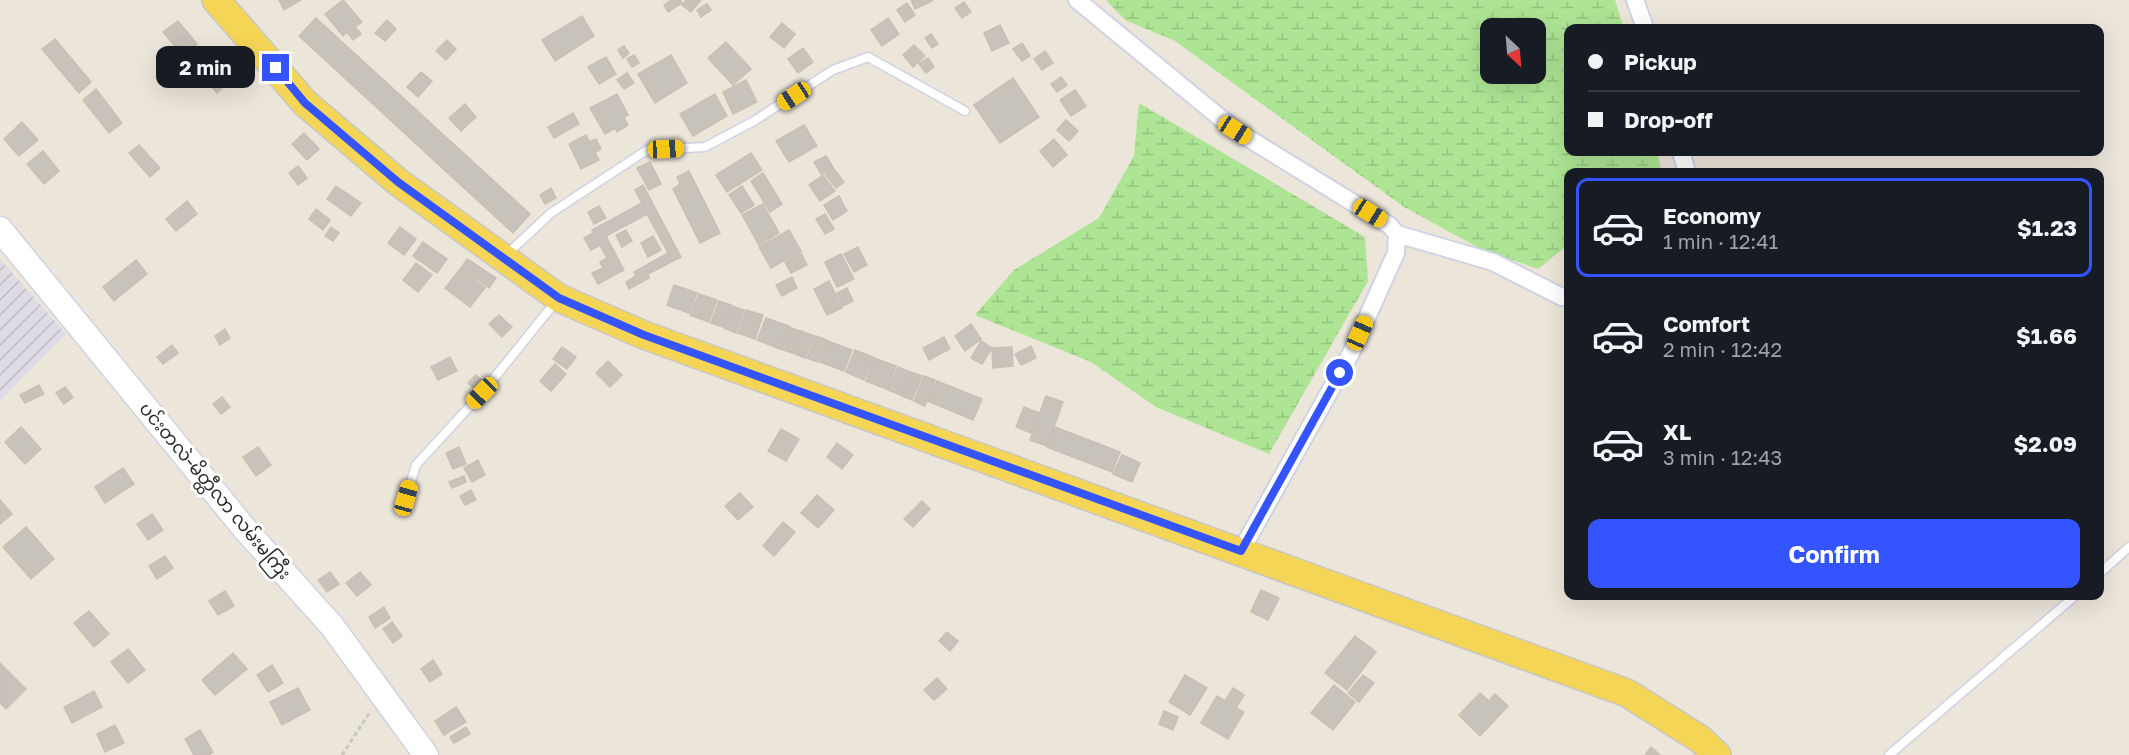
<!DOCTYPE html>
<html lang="en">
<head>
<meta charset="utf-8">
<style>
  :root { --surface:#171b24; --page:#242831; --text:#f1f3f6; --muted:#9ea1a6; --line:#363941; --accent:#3454ff }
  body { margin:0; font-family:"Golos Text","Noto Sans Myanmar",sans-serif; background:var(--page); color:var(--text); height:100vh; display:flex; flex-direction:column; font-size:22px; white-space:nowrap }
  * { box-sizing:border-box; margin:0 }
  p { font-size:20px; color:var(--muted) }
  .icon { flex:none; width:33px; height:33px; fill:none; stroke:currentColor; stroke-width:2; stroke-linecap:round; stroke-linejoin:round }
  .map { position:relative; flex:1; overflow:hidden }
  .sheet { position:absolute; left:1564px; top:168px; width:540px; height:432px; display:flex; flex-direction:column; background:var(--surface); border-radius:12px; box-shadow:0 6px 24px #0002 }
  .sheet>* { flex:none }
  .hud { position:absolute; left:1564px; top:24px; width:540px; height:132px; border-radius:12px; box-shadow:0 6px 24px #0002; display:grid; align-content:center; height:132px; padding:0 24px; background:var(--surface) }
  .needle { width:39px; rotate:154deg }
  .fabs { position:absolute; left:1480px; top:18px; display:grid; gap:12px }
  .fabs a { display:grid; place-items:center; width:66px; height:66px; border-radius:12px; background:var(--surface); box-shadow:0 6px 24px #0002; font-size:30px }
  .end { position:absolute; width:27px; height:27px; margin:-14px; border:8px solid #3454ff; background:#fff; box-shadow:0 0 0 3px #fff }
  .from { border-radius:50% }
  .bubble { position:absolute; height:42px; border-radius:12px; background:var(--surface); box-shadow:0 6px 24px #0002; font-size:20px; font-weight:700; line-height:42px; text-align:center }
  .car { position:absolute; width:18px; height:36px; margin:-18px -9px; border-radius:8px; box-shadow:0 0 4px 2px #0007; background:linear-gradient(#f5c518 24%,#345 0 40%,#f5c518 0 76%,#345 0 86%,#f5c518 0) }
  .hud b { display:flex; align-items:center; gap:21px; height:57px; font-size:22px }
  .hud b+b { border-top:2px solid var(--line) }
  .hud i { width:15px; height:15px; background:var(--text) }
  ul { padding:10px 0 0; list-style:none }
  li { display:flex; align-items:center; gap:18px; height:99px; margin:0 12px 9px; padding:0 12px; border:3px solid transparent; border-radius:12px }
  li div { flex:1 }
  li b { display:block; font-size:22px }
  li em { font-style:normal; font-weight:700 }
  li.current { border-color:var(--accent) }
  li>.icon { width:54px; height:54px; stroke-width:1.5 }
  .primary-button { display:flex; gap:12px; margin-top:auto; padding:12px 24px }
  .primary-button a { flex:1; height:69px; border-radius:12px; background:var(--accent); color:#fff; font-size:24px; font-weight:700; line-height:69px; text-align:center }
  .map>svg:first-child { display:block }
  .industrial { fill:url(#industrial-furrows) }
  .wetland { fill:url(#wetland-marsh); fill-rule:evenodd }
  .building { fill:#c7c2ba; stroke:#c7c1b4; stroke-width:1.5 }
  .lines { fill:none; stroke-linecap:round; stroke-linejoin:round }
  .lane-casing { stroke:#cfd2e3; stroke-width:11 }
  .street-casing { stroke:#cfd2e3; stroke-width:20 }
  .secondary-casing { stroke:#cfd2e3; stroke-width:27 }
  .primary-casing { stroke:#c7c7c7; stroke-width:30 }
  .path { stroke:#c7c7c7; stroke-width:3; stroke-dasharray:4.5 3; stroke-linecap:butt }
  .lane { stroke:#fff; stroke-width:8 }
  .street { stroke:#fff; stroke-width:16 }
  .secondary { stroke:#fff; stroke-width:24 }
  .primary { stroke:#f5d556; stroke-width:27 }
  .route { stroke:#3454ff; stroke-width:8 }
  .labels { text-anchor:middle; stroke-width:6; stroke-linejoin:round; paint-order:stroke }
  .street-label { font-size:18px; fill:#292929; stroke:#fff }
</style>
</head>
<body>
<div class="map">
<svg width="2129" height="755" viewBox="0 0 2129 755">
  <defs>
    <pattern id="industrial-furrows" width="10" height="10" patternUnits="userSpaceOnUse" patternTransform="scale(1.5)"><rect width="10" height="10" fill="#dedbe4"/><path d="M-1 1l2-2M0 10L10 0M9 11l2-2" fill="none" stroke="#bebcc4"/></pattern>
    <pattern id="wetland-marsh" width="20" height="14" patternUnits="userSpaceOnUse" patternTransform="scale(1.5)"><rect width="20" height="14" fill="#ade594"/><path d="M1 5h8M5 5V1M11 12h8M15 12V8" fill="none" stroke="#95c480"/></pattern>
  </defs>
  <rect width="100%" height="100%" fill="#ece5da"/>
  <path class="industrial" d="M0,259L66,334L0,401Z"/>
  <path class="wetland" d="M1106,0H1615L1624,28H1569V152H1657L1661,169L1657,172H1569V244L1538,269L1479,248L1404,207L1175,41L1125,20ZM1491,28H1536V74H1491Z
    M1139,103L1365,237L1368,281L1269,454L1156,407L1091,362L975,315L1014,270L1099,218L1134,156Z"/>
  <path class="building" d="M279,0H301L284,10Z
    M343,0L362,22L355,27L361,34L353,40L347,32L343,36L325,14Z
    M671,0H680L682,3L668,12L664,5Z
    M686,0H701L691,12L682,5Z
    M911,0H931L932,1L915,9Z
    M964,2L971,12L962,18L955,8Z
    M907,3L915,15L905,22L897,10Z
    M707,4L711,10L701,17L697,10Z
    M582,16L594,36L555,61L542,40Z
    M316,18L530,214L513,233L299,36Z
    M888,18L899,34L882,46L871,30Z
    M387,20L396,29L385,41L375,33Z
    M178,21L197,44L183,56L163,32Z
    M782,23L795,34L784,48L770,37Z
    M1000,25L1009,43L992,51L984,33Z
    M931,34L938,44L932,48L925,38Z
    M55,39L91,82L79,93L42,49Z
    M447,40L456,49L446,60L436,51Z
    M726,42L751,69L733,85L708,58Z
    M1022,43L1030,56L1022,61L1013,49Z
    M914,45L925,56L913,67L903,55Z
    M624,46L629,53L623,58L618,50Z
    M803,48L813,62L798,73L788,59Z
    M1045,51L1053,63L1042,70L1034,59Z
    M634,55L639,63L632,67L627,59Z
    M671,55L687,83L655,103L638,74Z
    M211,56L231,80L217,93L196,69Z
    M606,57L616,74L599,84L588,67Z
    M928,58L934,67L926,73L919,64Z
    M421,72L432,81L418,97L407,87Z
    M627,73L634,83L624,89L617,80Z
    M1061,77L1067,85L1057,92L1051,84Z
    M1013,78L1039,117L1000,143L974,105Z
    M746,80L757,102L733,114L723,92Z
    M96,89L122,123L109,133L83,100Z
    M1075,90L1086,106L1071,116L1060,100Z
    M617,94L628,115L624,117L628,125L617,132L615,128L605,134L590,108Z
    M715,94L727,116L693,136L680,114Z
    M465,104L476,117L461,131L449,118Z
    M573,113L579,124L554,138L548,127Z
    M1066,120L1078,131L1069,141L1057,130Z
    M22,122L38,140L19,156L4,139Z
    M804,125L817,146L789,162L776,141Z
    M304,133L319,149L307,160L292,144Z
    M586,135L590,142L596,139L601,149L595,153L599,160L581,169L569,144Z
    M1054,139L1067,155L1053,167L1040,151Z
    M139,145L160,168L150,177L129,153Z
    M43,151L59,171L44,184L27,164Z
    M751,153L762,170L727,192L716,175Z
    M826,156L833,167L821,174L814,162Z
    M650,162L661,184L649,190L637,168Z
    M298,166L307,178L298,185L289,173Z
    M833,168L844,182L836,188L825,174Z
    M689,171L720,233L700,243L673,189L680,184L677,177Z
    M763,173L782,204L770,212L751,181Z
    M823,175L835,191L820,201L809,185Z
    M643,185L681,257L648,274L649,278L629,289L626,282L636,276L634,272L668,253L647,214L606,236L624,270L598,284L592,273L603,268L600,262L607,258L600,245L591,250L584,238L593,233L592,230L642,203L635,190Z
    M336,186L361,203L351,216L327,199Z
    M742,186L754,205L741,213L729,195Z
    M551,188L556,198L545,204L540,195Z
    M839,196L847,211L833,220L824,205Z
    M187,201L197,214L176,231L166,219Z
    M763,204L779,233L759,245L742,215Z
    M599,206L606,218L594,224L588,212Z
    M316,209L330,220L323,230L309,219Z
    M825,214L834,229L825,234L816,219Z
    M331,227L339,233L333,241L325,236Z
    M400,227L416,239L404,255L388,243Z
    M626,230L632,241L622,247L616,235Z
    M789,230L801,251L771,268L759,247Z
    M653,236L661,250L648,257L641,243Z
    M423,242L447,259L437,273L413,256Z
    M858,247L867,265L854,272L844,254Z
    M801,253L807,265L791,273L785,262Z
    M841,254L854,279L837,287L825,262Z
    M467,259L496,278L489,288L461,268Z
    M136,260L147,274L114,301L103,287Z
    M416,263L432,275L418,292L403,280Z
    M460,269L485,288L470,307L445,288Z
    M792,277L797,288L782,296L776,285Z
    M829,281L842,308L827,315L814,289Z
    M674,285L697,293L689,313L667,305Z
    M847,288L853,301L843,306L837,293Z
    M699,294L717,300L709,322L690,315Z
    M719,301L731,305L723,327L711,323Z
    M732,306L744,310L736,333L724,328Z
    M746,310L763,315L755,339L738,333Z
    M499,315L512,327L502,337L489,324Z
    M766,318L789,326L780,349L757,340Z
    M971,324L981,339L965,351L955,336Z
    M789,327L800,331L792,353L781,349Z
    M225,329L230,338L220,345L215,336Z
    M801,331L814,336L805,358L793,353Z
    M816,336L827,340L818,362L807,358Z
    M944,337L950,349L929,360L923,348Z
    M828,341L852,350L844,371L820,362Z
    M981,341L992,348L982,364L971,358Z
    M172,345L178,353L163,364L157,357Z
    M1031,346L1036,358L1021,365L1015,354Z
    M562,347L576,357L567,369L553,359Z
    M1012,347L1013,366L993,368L992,348Z
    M855,350L873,357L864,380L846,372Z
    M450,357L457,371L438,380L431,367Z
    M874,358L896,366L887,389L866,381Z
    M608,361L622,375L610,387L596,373Z
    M555,364L566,374L551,391L540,381Z
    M898,367L910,372L901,395L888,390Z
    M911,372L922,376L912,400L902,396Z
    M476,375L483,382L476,390L468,383Z
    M924,376L935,380L925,406L914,401Z
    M937,381L982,399L973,420L928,401Z
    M39,385L44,394L25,403L20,395Z
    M65,387L73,397L64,404L56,393Z
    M1046,396L1063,402L1047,446L1030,440Z
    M222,397L230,407L221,414L213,404Z
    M1024,407L1039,413L1031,433L1016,427Z
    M21,427L41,449L25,464L5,442Z
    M1055,427L1120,452L1112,472L1047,447Z
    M781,429L799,439L786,461L768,451Z
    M837,443L853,455L842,469L827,457Z
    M258,447L271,465L256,476L243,457Z
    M459,447L466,464L453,469L446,453Z
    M1122,455L1140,463L1132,482L1113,474Z
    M478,460L485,475L472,482L464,468Z
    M123,468L134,484L105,503L95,487Z
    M464,476L466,482L452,488L449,482Z
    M471,490L476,500L465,505L460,496Z
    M740,493L753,507L738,520L725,506Z
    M817,495L834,510L818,528L801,513Z
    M0,500L12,514L0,524Z
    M922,501L930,509L913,527L904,519Z
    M152,514L163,530L148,540L137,524Z
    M783,522L795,532L774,556L763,546Z
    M26,527L54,559L31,579L3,547Z
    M165,556L173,568L157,579L149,566Z
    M330,572L339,584L327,592L318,580Z
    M360,572L371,585L357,596L346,583Z
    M1261,590L1279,598L1268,620L1251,612Z
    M225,591L234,606L218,615L209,601Z
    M384,607L390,618L375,628L369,617Z
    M89,611L109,634L94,647L74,623Z
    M392,622L402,636L393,643L383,629Z
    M947,632L958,641L950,651L939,641Z
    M1355,636L1376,652L1347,690L1325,673Z
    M128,649L145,670L128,683L111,662Z
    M233,653L247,669L215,695L202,680Z
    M433,660L442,674L430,682L421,669Z
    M0,663L26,689L6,709L0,703Z
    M272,665L283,683L268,692L257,675Z
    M1185,675L1207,688L1190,715L1169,702Z
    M1363,675L1374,683L1359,702L1348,693Z
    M937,678L947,689L934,700L924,690Z
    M1334,685L1355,702L1333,730L1311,713Z
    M298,688L310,710L282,725L270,702Z
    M1233,688L1244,695L1236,708L1244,712L1228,739L1201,723L1217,696L1225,701Z
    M94,691L102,707L72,723L64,707Z
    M1480,693L1489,701L1495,694L1508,706L1480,736L1459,715Z
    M456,707L466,722L444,735L435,721Z
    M1164,711L1178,717L1173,730L1159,724Z
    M115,725L124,743L105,752L97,734Z
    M466,727L470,734L454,743L450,737Z
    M200,730L213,752L209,755H194L185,739Z
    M1651,747L1660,755H1645Z"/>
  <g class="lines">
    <defs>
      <path id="lane" d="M506,255L551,213L647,150L705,147L754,121L833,70L868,57L965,111
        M406,498L416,465L482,393L557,300
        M2100,573L2129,547
        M1889,755L2075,596"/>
      <path id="street" d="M1077,0L1235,130L1389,225L1397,234L1396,253L1351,353L1241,551
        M1635,0L1645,28
        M1681,152L1687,172
        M1397,234L1493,262L1562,297H1569"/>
      <path id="secondary" d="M0,229L244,528L332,626L426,755"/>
      <path id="primary" d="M216,0L305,103L398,182L559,298L644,335L1627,693L1700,739L1717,755"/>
    </defs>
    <use href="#lane" class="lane-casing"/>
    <use href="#street" class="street-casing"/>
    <use href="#secondary" class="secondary-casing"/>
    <use href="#primary" class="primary-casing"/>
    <path class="path" d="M342,755L370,712"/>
    <use href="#lane" class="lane"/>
    <use href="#street" class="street"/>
    <use href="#secondary" class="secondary"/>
    <use href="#primary" class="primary"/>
  </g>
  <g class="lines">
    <path class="route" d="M276,68L305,103L398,182L559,298L644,335L1241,551L1340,373"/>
  </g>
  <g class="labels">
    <g class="street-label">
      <text transform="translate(215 491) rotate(50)" y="6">ပင်းတလဲ-မိတ္ထီလာ လမ်းမကြီး</text>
    </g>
  </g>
</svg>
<div class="fabs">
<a><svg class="needle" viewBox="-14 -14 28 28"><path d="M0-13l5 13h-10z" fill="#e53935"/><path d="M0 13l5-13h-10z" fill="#9ea1a6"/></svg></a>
</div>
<i class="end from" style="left:1340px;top:373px"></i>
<i class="end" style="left:276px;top:68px"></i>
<div class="bubble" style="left:156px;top:46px;width:99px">2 min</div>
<i class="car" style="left:794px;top:96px;rotate:237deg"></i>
<i class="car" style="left:1235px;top:130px;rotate:122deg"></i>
<i class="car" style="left:666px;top:149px;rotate:87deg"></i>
<i class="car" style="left:1370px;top:213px;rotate:122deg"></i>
<i class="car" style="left:1360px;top:333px;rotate:24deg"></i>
<i class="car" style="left:482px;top:393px;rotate:224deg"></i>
<i class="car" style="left:406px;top:498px;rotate:16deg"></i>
<div class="hud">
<b><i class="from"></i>Pickup</b>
<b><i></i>Drop-off</b>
</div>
<section class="sheet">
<ul>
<li class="current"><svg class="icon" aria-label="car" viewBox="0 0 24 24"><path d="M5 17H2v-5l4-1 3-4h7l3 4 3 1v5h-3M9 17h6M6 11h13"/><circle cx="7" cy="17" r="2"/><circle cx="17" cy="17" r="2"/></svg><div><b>Economy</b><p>1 min · 12:41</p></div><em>$1.23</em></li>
<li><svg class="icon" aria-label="car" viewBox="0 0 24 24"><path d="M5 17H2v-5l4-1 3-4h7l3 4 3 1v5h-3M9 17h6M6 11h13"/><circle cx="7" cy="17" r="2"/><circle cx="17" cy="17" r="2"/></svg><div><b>Comfort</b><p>2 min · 12:42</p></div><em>$1.66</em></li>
<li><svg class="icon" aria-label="car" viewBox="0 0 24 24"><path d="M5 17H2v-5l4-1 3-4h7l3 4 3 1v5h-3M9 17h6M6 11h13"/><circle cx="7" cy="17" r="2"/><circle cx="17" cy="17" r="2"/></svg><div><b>XL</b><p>3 min · 12:43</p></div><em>$2.09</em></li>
</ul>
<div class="primary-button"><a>Confirm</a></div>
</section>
</div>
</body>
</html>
